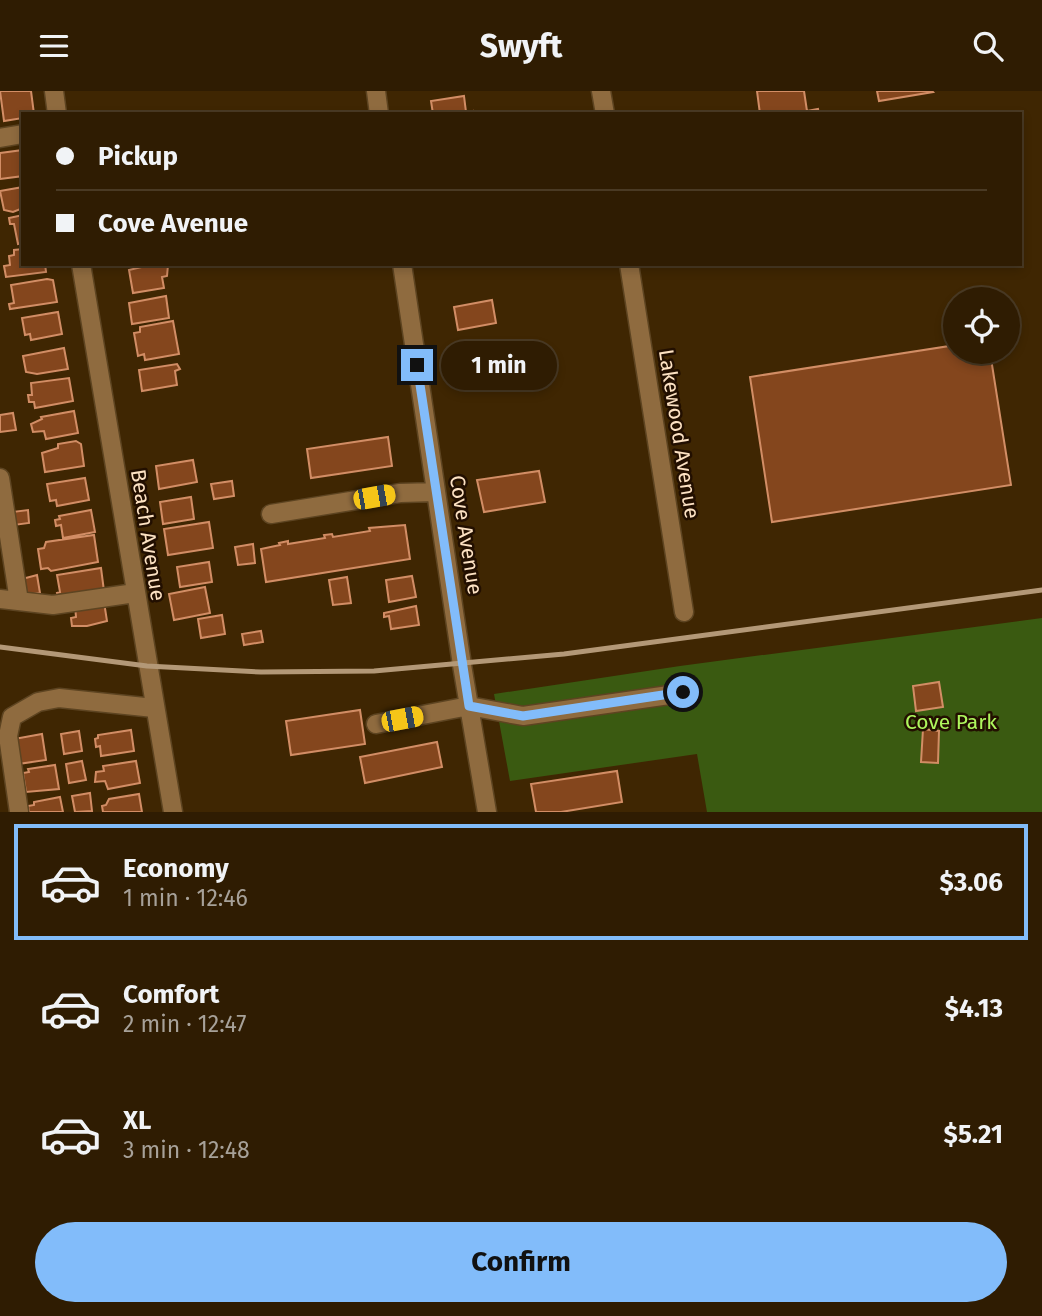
<!DOCTYPE html>
<html lang="en">
<head>
<meta charset="utf-8">
<style>
  :root { --surface:#2f1c02; --page:#37250c; --text:#f1f3f6; --muted:#a7a199; --line:#4a3a24; --accent:#82bcfa }
  body { margin:0; font-family:"Fira Sans",sans-serif; background:var(--page); color:var(--text); height:100vh; display:flex; flex-direction:column; font-size:26px; white-space:nowrap }
  * { box-sizing:border-box; margin:0 }
  p { font-size:23px; color:var(--muted) }
  .icon { flex:none; width:38px; height:38px; fill:none; stroke:currentColor; stroke-width:2; stroke-linecap:round; stroke-linejoin:round }
  .map { position:relative; height:721px; overflow:hidden }
  .side { display:flex; flex-direction:column; background:var(--surface); flex:1 }
  .side>* { flex:none }
  .hud { position:absolute; left:21px; top:21px; width:1001px; height:154px; border-radius:0px; box-shadow:0 4px 10px #0003,0 0 0 2px var(--line); display:grid; align-content:center; height:154px; padding:0 35px; background:var(--surface) }
  .fabs { position:absolute; left:943px; top:196px; display:grid; gap:14px }
  .fabs a { display:grid; place-items:center; width:77px; height:77px; border-radius:50%; background:var(--surface); box-shadow:0 4px 10px #0003,0 0 0 2px var(--line); font-size:35px }
  .end { position:absolute; width:32px; height:32px; margin:-16px; border:9px solid #82bcfa; background:#111; box-shadow:0 0 0 4px #111 }
  .from { border-radius:50% }
  .bubble { position:absolute; height:49px; border-radius:24px; background:var(--surface); box-shadow:0 4px 10px #0003,0 0 0 2px var(--line); font-size:23px; font-weight:700; line-height:49px; text-align:center }
  .car { position:absolute; width:21px; height:42px; margin:-21px -10px; border-radius:9px; box-shadow:0 0 5px 2px #0007; background:linear-gradient(#f5c518 24%,#345 0 40%,#f5c518 0 76%,#345 0 86%,#f5c518 0) }
  .hud b { display:flex; align-items:center; gap:24px; height:66px; font-size:26px }
  .hud b+b { border-top:2px solid var(--line) }
  .hud i { width:18px; height:18px; background:var(--text) }
  ul { padding:12px 0 0; list-style:none }
  li { display:flex; align-items:center; gap:21px; height:116px; margin:0 14px 10px; padding:0 21px; border:4px solid transparent; border-radius:0px }
  li div { flex:1 }
  li b { display:block; font-size:26px }
  li em { font-style:normal; font-weight:700 }
  li.current { border-color:var(--accent) }
  li>.icon { width:63px; height:63px; stroke-width:1.5 }
  .action { display:flex; gap:14px; margin-top:auto; padding:14px 35px }
  .action a { flex:1; height:80px; border-radius:42px; background:var(--accent); color:#111; font-size:28px; font-weight:700; line-height:80px; text-align:center }
  header { display:flex; justify-content:space-between; align-items:center; height:91px; padding:0 35px; background:var(--surface); font-size:32px; font-weight:700 }
  .map>svg:first-child { display:block }
  .green { fill:#3a5a11 }
  .building { fill:#84461d; stroke:#d28d65; stroke-width:2 }
  .lines { fill:none; stroke-linecap:round; stroke-linejoin:round }
  .minor-casing { stroke:#5d4421; stroke-width:21 }
  .minor { stroke:#8f6b3f; stroke-width:18 }
  .rail { stroke:#b39877; stroke-width:5 }
  .route { stroke:#82bcfa; stroke-width:9 }
  .labels { text-anchor:middle; stroke-width:5; stroke-linejoin:round; paint-order:stroke }
  .street-label { font-size:21px; fill:#fde2c3; stroke:#220f00 }
  .park-label { font-size:21px; fill:#aef75d; stroke:#220f00 }
</style>
</head>
<body>
<header><svg class="icon" aria-label="menu" viewBox="0 0 24 24"><path d="M4 6h16M4 12h16M4 18h16"/></svg>Swyft<svg class="icon" aria-label="search" viewBox="0 0 24 24"><circle cx="10" cy="10" r="6"/><path d="M15 15l6 6"/></svg></header>
<div class="map">
<svg width="1042" height="721" viewBox="0 0 1042 721">
  <rect width="100%" height="100%" fill="#3f2602"/>
  <path class="green" d="M1042,527V721H707L697,663L510,690L494,603L680,575Z"/>
  <path class="building" d="M0,0H31L34,23H23V27L4,30Z
    M757,0H804L807,20L818,18L819,23H760Z
    M877,0H932L933,1L879,10Z
    M464,5L466,21L473,20V23H433L431,10Z
    M23,59V85L0,88V62Z
    M23,96V117L13,121L4,119L0,100Z
    M23,124V152L18,153L14,133H10L9,127Z
    M23,158V173H45L46,181L6,186L4,175L10,174L9,165L14,164V159Z
    M150,174H168L167,185L162,186L164,197L133,202L129,179Z
    M47,188L53,189L57,211L10,218L9,213L14,212L11,194Z
    M166,205L169,227L132,233L129,212Z
    M492,209L496,232L458,239L454,216Z
    M58,221L62,243L31,249L30,243L25,244L22,227Z
    M173,230L179,263L145,269L144,263L138,265L134,242L140,241V236Z
    M956,254V261H990L1011,394L772,431L750,286Z
    M64,257L68,278L37,283L26,281L23,265Z
    M177,273L180,278L175,280L177,294L142,300L139,279Z
    M69,287L73,310L35,317L34,311H29L28,304H32L31,292Z
    M74,320L78,342L46,348L44,340L33,341L31,333L42,328L41,326Z
    M13,322L16,339L0,341V324Z
    M388,346L392,375L311,387L307,358Z
    M76,350L81,353L84,375L45,381L42,362L58,357V353Z
    M193,369L197,391L159,398L156,375Z
    M539,380L545,411L484,421L477,389Z
    M85,387L89,409L57,415L56,409L50,410L47,393Z
    M232,390L234,405L214,408L211,393Z
    M191,406L194,428L163,433L160,411Z
    M28,419L29,432L14,434L12,421Z
    M91,419L95,441L63,447L61,434L56,435L55,429L60,428L59,425Z
    M209,431L213,457L168,464L164,438Z
    M405,434L410,468L266,491L261,458L280,454L279,452L288,450V453L325,447L324,444L332,443L333,446L370,440L369,437Z
    M94,444L98,471L51,480L48,477L41,478L38,458L44,457L46,451Z
    M253,453L255,472L238,474L235,456Z
    M209,471L212,491L180,496L177,476Z
    M101,477L104,500L58,506L57,502L60,501L57,484Z
    M37,484L40,502L25,504L22,488Z
    M412,485L416,506L389,511L386,489Z
    M347,486L351,512L333,514L329,489Z
    M205,496L210,522L174,529L169,503Z
    M104,511L107,530L87,535H72L71,527L76,526L75,515Z
    M416,515L419,534L391,538L389,525L384,526V522Z
    M222,524L225,543L201,547L198,528Z
    M261,540L263,551L244,554L242,543Z
    M939,591L943,616L916,620L913,595Z
    M360,619L365,653L291,664L286,630Z
    M923,638L939,640L938,672L921,671Z
    M131,639L134,660L101,665L100,655L96,656L95,648L98,647V644Z
    M79,640L82,660L64,663L61,643Z
    M42,643L46,669L18,673L14,648Z
    M437,651L442,676L365,692L360,666Z
    M82,670L86,689L69,692L66,673Z
    M136,670L140,692L108,698L105,690L95,691L96,681L104,680L103,675Z
    M55,674L59,698L26,701L23,682L29,681L28,678Z
    M617,680L622,711L561,721H536L531,693Z
    M90,702L92,720L75,721L72,705Z
    M139,703L142,721H103L102,715L106,714L109,708Z
    M60,706L63,721H29L28,715L34,714V711Z"/>
  <g class="lines">
    <defs>
      <path id="minor" d="M54,0L57,23
        M376,0L379,23
        M601,0L605,23
        M0,47L23,43
        M81,173L173,721
        M402,173L462,574L487,721
        M629,173L684,521
        M0,387L19,510
        M271,423L400,402L436,401
        M0,508L53,514L135,502
        M376,633L469,615L523,625L683,602
        M19,721L8,645L12,626L38,611L59,607L154,617"/>
    </defs>
    <use href="#minor" class="minor-casing"/>
    <use href="#minor" class="minor"/>
    <path class="rail" d="M0,556L147,575L261,581L374,580L564,563L1042,499"/>
  </g>
  <g class="lines">
    <path class="route" d="M417,274L469,615L523,625L683,601"/>
  </g>
  <g class="labels">
    <g class="street-label">
      <text transform="translate(679 343) rotate(81)" y="7">Lakewood Avenue</text>
      <text transform="translate(148 444) rotate(81)" y="7">Beach Avenue</text>
      <text transform="translate(466 444) rotate(81)" y="7">Cove Avenue</text>
    </g>
    <g class="park-label">
      <text x="951" y="638">Cove Park</text>
    </g>
  </g>
</svg>
<div class="fabs">
<a><svg class="icon" aria-label="locate" viewBox="0 0 24 24"><circle cx="12" cy="12" r="6"/><path d="M12 2v4M12 18v4M2 12h4M18 12h4"/></svg></a>
</div>
<i class="end from" style="left:683px;top:601px"></i>
<i class="end" style="left:417px;top:274px"></i>
<div class="bubble" style="left:441px;top:250px;width:116px">1 min</div>
<i class="car" style="left:374px;top:406px;rotate:80deg"></i>
<i class="car" style="left:402px;top:628px;rotate:79deg"></i>
<div class="hud">
<b><i class="from"></i>Pickup</b>
<b><i></i>Cove Avenue</b>
</div>
</div>
<section class="side">
<ul>
<li class="current"><svg class="icon" aria-label="car" viewBox="0 0 24 24"><path d="M5 17H2v-5l4-1 3-4h7l3 4 3 1v5h-3M9 17h6M6 11h13"/><circle cx="7" cy="17" r="2"/><circle cx="17" cy="17" r="2"/></svg><div><b>Economy</b><p>1 min · 12:46</p></div><em>$3.06</em></li>
<li><svg class="icon" aria-label="car" viewBox="0 0 24 24"><path d="M5 17H2v-5l4-1 3-4h7l3 4 3 1v5h-3M9 17h6M6 11h13"/><circle cx="7" cy="17" r="2"/><circle cx="17" cy="17" r="2"/></svg><div><b>Comfort</b><p>2 min · 12:47</p></div><em>$4.13</em></li>
<li><svg class="icon" aria-label="car" viewBox="0 0 24 24"><path d="M5 17H2v-5l4-1 3-4h7l3 4 3 1v5h-3M9 17h6M6 11h13"/><circle cx="7" cy="17" r="2"/><circle cx="17" cy="17" r="2"/></svg><div><b>XL</b><p>3 min · 12:48</p></div><em>$5.21</em></li>
</ul>
<div class="action"><a>Confirm</a></div>
</section>
</body>
</html>
